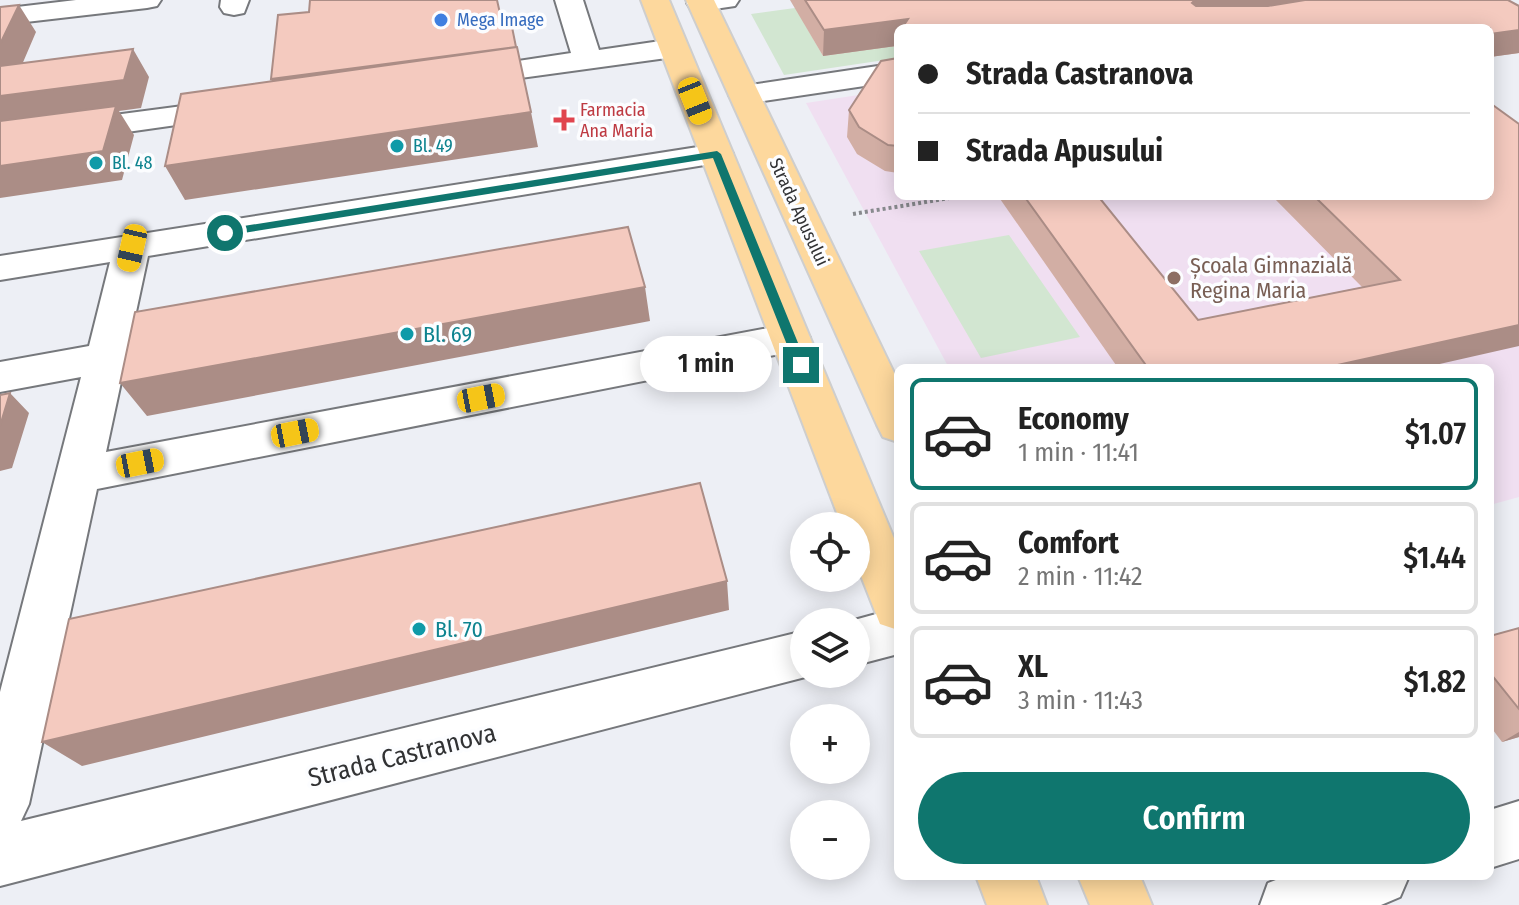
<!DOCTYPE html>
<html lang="en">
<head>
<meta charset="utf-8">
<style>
  :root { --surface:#fff; --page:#f2f2f2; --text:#222; --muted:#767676; --line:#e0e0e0; --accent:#0f766e }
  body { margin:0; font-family:"Fira Sans Condensed",sans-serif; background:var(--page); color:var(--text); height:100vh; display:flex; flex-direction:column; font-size:30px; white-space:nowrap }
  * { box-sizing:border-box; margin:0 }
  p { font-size:26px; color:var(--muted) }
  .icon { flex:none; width:44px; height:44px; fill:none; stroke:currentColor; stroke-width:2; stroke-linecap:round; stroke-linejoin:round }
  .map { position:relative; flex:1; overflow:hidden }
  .drawer { position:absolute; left:894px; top:364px; width:600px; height:516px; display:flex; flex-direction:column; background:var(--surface); border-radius:12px; box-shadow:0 4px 20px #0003 }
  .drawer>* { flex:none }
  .banner { position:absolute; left:894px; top:24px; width:600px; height:176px; border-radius:12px; box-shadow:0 4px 20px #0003; display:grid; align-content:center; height:176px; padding:0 24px; background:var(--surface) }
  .buttons { position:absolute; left:790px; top:512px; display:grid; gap:16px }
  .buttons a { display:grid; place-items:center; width:80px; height:80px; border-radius:50%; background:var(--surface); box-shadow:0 4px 20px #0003; font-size:40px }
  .end { position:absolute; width:36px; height:36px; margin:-18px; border:10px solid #0f766e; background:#fff; box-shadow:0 0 0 4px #fff }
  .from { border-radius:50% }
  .bubble { position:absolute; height:56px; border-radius:28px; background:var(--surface); box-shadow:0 4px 20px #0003; font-size:26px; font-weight:600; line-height:56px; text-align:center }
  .car { position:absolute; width:24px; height:48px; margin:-24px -12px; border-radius:10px; box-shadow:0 0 6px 2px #0007; background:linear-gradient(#f5c518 24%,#345 0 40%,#f5c518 0 76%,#345 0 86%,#f5c518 0) }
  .banner b { display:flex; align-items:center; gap:28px; height:76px; font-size:30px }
  .banner b+b { border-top:2px solid var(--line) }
  .banner i { width:20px; height:20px; background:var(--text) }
  ul { padding:14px 0 0; list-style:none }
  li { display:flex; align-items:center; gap:24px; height:112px; margin:0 16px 12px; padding:0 8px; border:4px solid var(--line); border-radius:12px }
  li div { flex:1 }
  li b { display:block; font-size:30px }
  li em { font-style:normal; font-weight:600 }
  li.active { border-color:var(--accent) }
  li>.icon { width:72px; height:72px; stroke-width:1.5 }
  .primary-button { display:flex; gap:16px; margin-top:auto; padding:16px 24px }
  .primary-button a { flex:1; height:92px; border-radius:48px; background:var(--accent); color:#fff; font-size:32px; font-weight:600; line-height:92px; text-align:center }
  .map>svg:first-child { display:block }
  .education { fill:#f0dff1 }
  .green { fill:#d2e6d1 }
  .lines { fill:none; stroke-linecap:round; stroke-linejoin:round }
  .minor-casing { stroke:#76787c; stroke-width:4 }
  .major-casing { stroke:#cecece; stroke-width:4 }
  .path { stroke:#888a8e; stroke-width:4; stroke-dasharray:3 3; stroke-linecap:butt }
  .minor { fill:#fff; fill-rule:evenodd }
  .major { fill:#fdd89d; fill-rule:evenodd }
  .wall { fill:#d2aea4 }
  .shaded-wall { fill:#ab8d86 }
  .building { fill:#f4cabf; stroke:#ab8d86; stroke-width:2 }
  .route { fill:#0f766e }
  .shop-dot { fill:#3f7fe0; stroke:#fcfdff; stroke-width:3 }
  .health-dot { fill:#e0444e; stroke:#fcfdff; stroke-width:3 }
  .culture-dot { fill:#0f9aa8; stroke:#fcfdff; stroke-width:3 }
  .education-dot { fill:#8d6e63; stroke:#fcfdff; stroke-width:3 }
  .labels { text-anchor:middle; stroke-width:7; stroke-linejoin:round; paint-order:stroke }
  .far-shop-label { font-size:18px; fill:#366cbe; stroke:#fcfdff; text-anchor:start }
  .far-health-label { font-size:18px; fill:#be3a42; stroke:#fcfdff; text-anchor:start }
  .far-culture-label { font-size:18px; fill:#0d838f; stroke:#fcfdff; text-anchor:start }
  .far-street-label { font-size:18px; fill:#313234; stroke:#fcfdff }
  .education-label { font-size:22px; fill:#785e54; stroke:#fcfdff; text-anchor:start }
  .culture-label { font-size:22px; fill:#0d838f; stroke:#fcfdff; text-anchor:start }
  .near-street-label { font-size:26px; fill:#313234; stroke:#fcfdff }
</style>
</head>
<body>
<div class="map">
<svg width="1519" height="905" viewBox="0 0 1519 905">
  <rect width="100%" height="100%" fill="#edeff5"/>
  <path class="education" d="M898,89V196H1490L1519,129V497L1490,505V368H949L806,103Z"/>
  <path class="green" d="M853,0L804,23L823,56L898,45V58L784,75L751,14Z
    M1009,235L1080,337L981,358L919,251Z"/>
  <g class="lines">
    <defs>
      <path id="minor" d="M76,0H161L157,6L147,8L0,25V9Z
        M221,0H249L244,13L234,15L224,13L220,7Z
        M555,0H583L599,50L674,39L684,42L688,48L684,54L674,57L463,86L452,83L448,77L452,71L571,53Z
        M689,0H739L735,6L701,11L691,9L687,3Z
        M898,63V81L744,104L733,101L729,95L733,89L744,86Z
        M236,99L247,101L252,108L247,115L0,150V130Z
        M717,144L729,147L733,154L729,161L148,256L106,452L790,324L804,328L810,338L804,348L790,352L97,489L29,804L21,821L804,631V674H817L0,886V692L81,377L0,392V362L89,346L110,262L0,280V256Z
        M898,608V654L856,665V622H847Z
        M1519,801V859L1490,868V810Z
        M1286,876H1409L1400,897L1381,905H1260L1268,883Z"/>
      <path id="major" d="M641,0H669L898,548V630L880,624L856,563V526H842Z
        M686,0H714L898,381V442L883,437L877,425Z
        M976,876H1036L1047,905H987Z
        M1078,876H1140L1152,905H1090Z"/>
    </defs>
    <use href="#minor" class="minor-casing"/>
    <use href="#major" class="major-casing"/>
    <path class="path" d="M853,214L962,196"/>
    <use href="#minor" class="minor"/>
    <use href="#major" class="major"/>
  </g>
  <path class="wall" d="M790,0H1508L1519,53L1490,57V28H898V173L885,171L857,154L847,137L849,110L895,59L896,46L823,56Z
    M998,196H1098L1198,320L1362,287L1272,196H1490L1422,368H1118Z
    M1519,628V737L1502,742L1490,726V636Z"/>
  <path class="shaded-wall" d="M1195,0H1316L1189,19L1192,3Z
    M19,5L36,32L9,95L133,49L149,77L141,108L119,111L134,135L122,180L0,198V44Z
    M908,19L907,28H898L896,46L823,56L824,30Z
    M1519,30V53L1490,57V34Z
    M516,47L275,90L271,79Z
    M531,112L538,147L185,200L165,166Z
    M645,287L650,321L147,416L120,383Z
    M1519,325V346L1422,368H1324Z
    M10,393L29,413L12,468L0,471V426Z
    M727,581L729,610L82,766L42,742Z
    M1519,732V737L1502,742Z"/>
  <path class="building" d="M310,0H497L501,18L510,17L516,47L271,79L278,15L309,12Z
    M805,0H1195L1192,3L1196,6H1268L1305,0H1508L1519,6V30L1490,34V28H902L908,19L824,30Z
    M19,5L0,44V7Z
    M517,47L531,112L165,166L181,94Z
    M133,49L124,80L0,96V66Z
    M898,58V146L888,145L859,127L849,110L881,61Z
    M1490,103L1519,124V325L1324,368H1148L1024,196H1098L1198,320L1400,280L1314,196H1490Z
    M116,106L103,151L0,166V121Z
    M628,227L645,287L120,383L135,312Z
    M10,393L0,426V395Z
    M700,483L727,581L42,742L69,619Z
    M1519,628V709L1490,673V636Z"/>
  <path class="route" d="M717,151L721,154L807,365L805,369H797L795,365L713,158L225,236L219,233L225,229Z"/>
  <circle class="shop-dot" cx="441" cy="20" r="8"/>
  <path class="health-dot" d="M560 108h8v8h8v8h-8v8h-8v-8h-8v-8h8z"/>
  <g class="culture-dot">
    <circle cx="397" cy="146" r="8"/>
    <circle cx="96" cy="163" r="8"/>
    <circle cx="407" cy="334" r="8"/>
    <circle cx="419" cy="629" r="8"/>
  </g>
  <circle class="education-dot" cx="1174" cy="278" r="8"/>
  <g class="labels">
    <g class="far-shop-label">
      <text x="457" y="26">Mega Image</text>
    </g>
    <g class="far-health-label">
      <text x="580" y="116">Farmacia<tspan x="580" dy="21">Ana Maria</tspan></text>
    </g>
    <g class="far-culture-label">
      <text x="413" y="152">Bl. 49</text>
      <text x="112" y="169">Bl. 48</text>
    </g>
    <g class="far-street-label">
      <text transform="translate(799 212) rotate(65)" y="6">Strada Apusului</text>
    </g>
    <g class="education-label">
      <text x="1190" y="273">Școala Gimnazială<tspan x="1190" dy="25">Regina Maria</tspan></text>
    </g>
    <g class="culture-label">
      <text x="423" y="342">Bl. 69</text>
      <text x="435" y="637">Bl. 70</text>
    </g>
    <g class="near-street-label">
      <text transform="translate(402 755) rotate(-14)" y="9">Strada Castranova</text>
    </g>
  </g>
</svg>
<div class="buttons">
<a><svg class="icon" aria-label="locate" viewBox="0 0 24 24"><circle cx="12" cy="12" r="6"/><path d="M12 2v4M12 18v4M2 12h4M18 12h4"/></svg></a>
<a><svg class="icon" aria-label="layers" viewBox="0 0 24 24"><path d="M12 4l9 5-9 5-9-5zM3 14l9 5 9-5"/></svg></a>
<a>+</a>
<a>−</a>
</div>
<i class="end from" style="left:225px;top:233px"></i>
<i class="end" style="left:801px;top:365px"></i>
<div class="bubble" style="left:640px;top:336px;width:132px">1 min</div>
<i class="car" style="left:695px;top:101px;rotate:158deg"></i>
<i class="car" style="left:132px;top:248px;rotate:193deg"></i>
<i class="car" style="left:481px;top:398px;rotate:79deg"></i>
<i class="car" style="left:295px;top:433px;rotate:79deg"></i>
<i class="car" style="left:140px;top:463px;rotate:79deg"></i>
<div class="banner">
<b><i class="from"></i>Strada Castranova</b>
<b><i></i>Strada Apusului</b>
</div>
<section class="drawer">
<ul>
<li class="active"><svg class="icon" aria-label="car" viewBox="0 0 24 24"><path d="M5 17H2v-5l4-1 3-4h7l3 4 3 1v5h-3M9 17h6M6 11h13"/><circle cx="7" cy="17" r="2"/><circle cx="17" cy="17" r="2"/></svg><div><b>Economy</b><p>1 min · 11:41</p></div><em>$1.07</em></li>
<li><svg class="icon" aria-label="car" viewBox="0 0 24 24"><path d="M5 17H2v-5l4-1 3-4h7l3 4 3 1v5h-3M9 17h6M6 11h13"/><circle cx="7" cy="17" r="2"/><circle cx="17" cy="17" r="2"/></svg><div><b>Comfort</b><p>2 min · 11:42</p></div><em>$1.44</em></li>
<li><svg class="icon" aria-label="car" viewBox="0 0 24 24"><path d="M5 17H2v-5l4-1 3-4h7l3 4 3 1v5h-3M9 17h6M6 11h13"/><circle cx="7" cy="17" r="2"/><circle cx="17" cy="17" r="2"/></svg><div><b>XL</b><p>3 min · 11:43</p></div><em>$1.82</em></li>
</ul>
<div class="primary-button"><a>Confirm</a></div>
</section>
</div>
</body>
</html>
